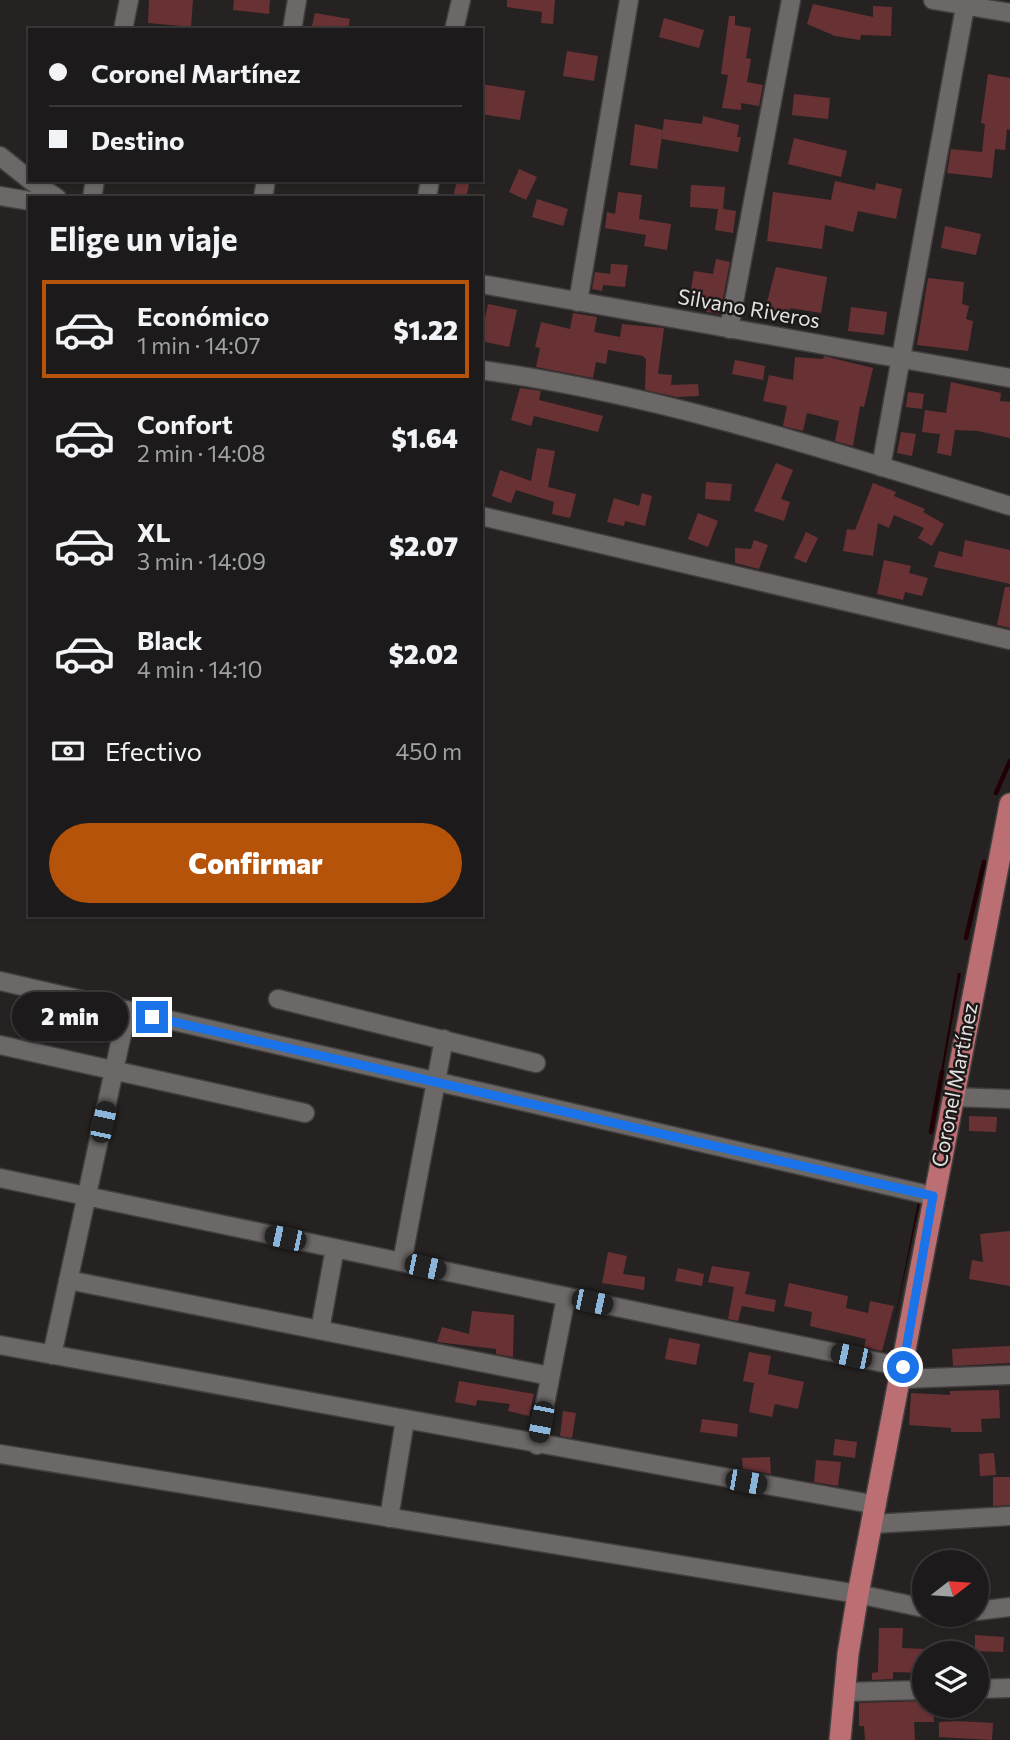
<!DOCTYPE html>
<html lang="es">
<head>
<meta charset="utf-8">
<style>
  :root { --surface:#1c1a1a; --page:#252323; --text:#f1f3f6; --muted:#a0a1a2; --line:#3a3839; --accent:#b45309 }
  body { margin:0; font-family:Commissioner,sans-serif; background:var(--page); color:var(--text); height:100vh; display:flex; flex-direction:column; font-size:26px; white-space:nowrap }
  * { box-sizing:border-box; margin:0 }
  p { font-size:23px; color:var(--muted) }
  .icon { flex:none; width:38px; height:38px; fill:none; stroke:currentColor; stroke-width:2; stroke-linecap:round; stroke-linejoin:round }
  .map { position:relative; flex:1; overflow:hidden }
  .details { position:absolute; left:28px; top:196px; width:455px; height:721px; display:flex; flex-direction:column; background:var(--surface); border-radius:0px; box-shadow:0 2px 5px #0004,0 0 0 2px var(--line) }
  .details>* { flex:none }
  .guide { position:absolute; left:28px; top:28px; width:455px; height:154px; border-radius:0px; box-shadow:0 2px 5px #0004,0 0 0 2px var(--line); display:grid; align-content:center; height:154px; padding:0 21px; background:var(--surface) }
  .needle { width:46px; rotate:73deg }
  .controls { position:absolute; left:912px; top:1550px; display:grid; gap:14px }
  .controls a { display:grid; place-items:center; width:77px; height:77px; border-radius:50%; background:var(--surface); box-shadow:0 2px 5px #0004,0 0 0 2px var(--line); font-size:35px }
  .end { position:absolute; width:32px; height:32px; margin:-16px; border:9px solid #1a73e8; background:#fff; box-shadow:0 0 0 4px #fff }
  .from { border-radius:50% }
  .bubble { position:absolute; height:49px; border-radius:24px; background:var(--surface); box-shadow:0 2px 5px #0004,0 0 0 2px var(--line); font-size:23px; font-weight:800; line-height:49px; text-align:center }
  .car { position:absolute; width:21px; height:42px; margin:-21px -10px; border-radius:9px; box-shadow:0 0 5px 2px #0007; background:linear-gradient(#222 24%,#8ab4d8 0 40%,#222 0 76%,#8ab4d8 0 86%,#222 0) }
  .guide b { display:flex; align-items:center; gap:24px; height:66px; font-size:26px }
  .guide b+b { border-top:2px solid var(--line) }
  .guide i { width:18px; height:18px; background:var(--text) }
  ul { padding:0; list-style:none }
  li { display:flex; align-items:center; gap:21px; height:98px; margin:0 14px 10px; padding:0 7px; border:4px solid transparent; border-radius:0px }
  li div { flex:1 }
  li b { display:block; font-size:26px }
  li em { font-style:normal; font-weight:800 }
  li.on { border-color:var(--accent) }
  li>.icon { width:63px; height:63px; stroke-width:1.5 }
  h2 { padding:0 21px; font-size:32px; line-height:84px }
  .pay { display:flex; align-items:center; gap:18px; height:77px; padding:0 21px; font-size:26px }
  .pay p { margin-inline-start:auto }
  .button { display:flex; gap:14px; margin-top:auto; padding:14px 21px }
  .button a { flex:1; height:80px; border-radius:42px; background:var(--accent); color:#fff; font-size:28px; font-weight:800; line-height:80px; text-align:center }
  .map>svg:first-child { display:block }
  .water { fill:#210004 }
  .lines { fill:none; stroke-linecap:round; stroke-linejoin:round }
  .stream { stroke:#210004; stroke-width:4.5 }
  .building { fill:#683235 }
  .minor-casing { stroke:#423f3f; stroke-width:21 }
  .major-casing { stroke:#423f3f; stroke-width:24 }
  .minor { stroke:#6d6868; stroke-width:18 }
  .major { stroke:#bb6f73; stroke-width:21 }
  .route { stroke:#1a73e8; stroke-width:9 }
  .labels { text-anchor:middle; stroke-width:5; stroke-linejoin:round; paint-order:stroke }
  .street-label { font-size:21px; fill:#e4e1e1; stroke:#1d1919 }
</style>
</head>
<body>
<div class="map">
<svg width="1010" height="1740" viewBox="0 0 1010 1740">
  <rect width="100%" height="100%" fill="#262222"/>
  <path class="water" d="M958,973H961L942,1077H940Z
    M918,1202H920L892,1333Z"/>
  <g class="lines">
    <path class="stream" d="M996,793L1010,761
      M966,938L984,862
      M931,1132L942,1072"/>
  </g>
  <path class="building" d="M149,0H193L191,27L148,23Z
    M234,0H270L269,14L233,10Z
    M507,0H555L553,24L541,23L542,12L507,7Z
    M813,4L873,17V6L892,7L891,36L861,35L860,40L835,36L807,24Z
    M315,13L350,19L348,30L312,26Z
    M729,16H735V25L751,28L746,58L751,59L747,82L763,85L759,106L741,103V110L722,108L728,75L721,74Z
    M664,18L704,30L699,48L659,37Z
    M567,51L598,56L594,81L563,76Z
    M988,74L1010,78V130L1007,129L1005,150L995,149L992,178L947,173L951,149L982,152L985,124L981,123Z
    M481,84L525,91L520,120L481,114Z
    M794,94L830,98L828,119L792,115Z
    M703,116L739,125L737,137H741L738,152L662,139L664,119L702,124Z
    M635,124L663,130L657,169L630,165Z
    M794,138L847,151L841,177L788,164Z
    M519,169L537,177L526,200L509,192Z
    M457,180H470L466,198H453Z
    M835,181L875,190L876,183L902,189L896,219L858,211L853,232L825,225L822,249L767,241L773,192L831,200Z
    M691,185L725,187L723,209L736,211L733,233L715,230L718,209L690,207Z
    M618,192L642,195L639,219L671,224L667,250L644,246L646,235L605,228L607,212L615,214Z
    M537,199L568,209L563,226L532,217Z
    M945,226L981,234L976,255L941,248Z
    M716,259L730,262L720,314L706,312L708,304L689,301L694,271L713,274Z
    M611,264L628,265L625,287L603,285L602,291L592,289L595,272L610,274Z
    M776,267L827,277L821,313L790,308L788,316L765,310Z
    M928,278L964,282L962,304L969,306L966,319L973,321L968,351L917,345Z
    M488,304L517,310L509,347L481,341V317L485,318Z
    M851,307L887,312L884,335L848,331Z
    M573,313L597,317L594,332L620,337L622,324L664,328L658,374L672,375L671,385L698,384L699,396L677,397L645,390L646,359L643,356L608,350L606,364L596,362L593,378L536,367L540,348L535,347L541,322L570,329Z
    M824,356L873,368L864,407L860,406L853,446L835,441L839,421L807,413L803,431L783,426L787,406L763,401L769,375L793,380L795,357L823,359Z
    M735,360L765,366L763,380L732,374Z
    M951,382L1001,393L1000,401L1010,402V438L978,431L955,430L951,456L937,453L940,434L922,432L925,410L946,413Z
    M520,388L541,391L539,400L603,416L598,432L534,416L531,426L511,420Z
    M908,392L924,394L922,409L906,407Z
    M901,432L916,434L912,456L897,453Z
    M537,448L555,451L548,487L576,494L570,518L552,514L554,502L516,490L511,503L492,496L500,470L531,481Z
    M776,463L793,470L781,499L790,502L784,521L754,511Z
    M706,482L732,484L730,501L705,499Z
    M873,483L896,492L894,496L925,509L923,512L944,524L932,546L918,538L924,528L894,515L889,528L878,523L873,556L843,551L847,529L855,530Z
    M642,493L652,496L645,526L625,521L624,526L607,522L614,498L639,506Z
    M698,513L718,521L708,547L688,539Z
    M806,532L818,538L806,563L794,558Z
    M754,540L768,545L759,569L735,563V548L751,549Z
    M965,540L1010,550V584L934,567L939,551L962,557Z
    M884,560L911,566L909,573L928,578L922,596L905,592L903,600L877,594Z
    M1005,587H1010V628L997,625Z
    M969,1116L997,1117L996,1132L969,1131Z
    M1010,1231V1286L969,1279L972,1260L983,1262L980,1234Z
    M608,1252L627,1256L623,1274L645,1277L644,1290L602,1283Z
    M712,1266L750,1272L745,1294L776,1300L774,1312L742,1306L738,1321L728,1319L734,1287L708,1282Z
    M678,1268L704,1274L702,1286L675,1281Z
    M789,1283L848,1296L846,1308L868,1313L870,1301L894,1306L882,1351L864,1347L866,1339L810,1326L812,1312L784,1306Z
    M472,1311L514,1315L513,1357L496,1354V1349L437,1342L442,1327L469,1334Z
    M669,1338L700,1344L696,1365L665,1359Z
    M1010,1346V1363L953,1366L952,1349Z
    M749,1352L771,1356L768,1374L804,1382L798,1409L775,1404L772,1417L749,1412L754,1383L743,1381Z
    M459,1381L534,1394L529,1416L508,1411L510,1404L477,1400L476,1406L455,1402Z
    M999,1390L1000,1418L981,1419L982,1432H951V1428L909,1425L911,1393L950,1395V1391Z
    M563,1411L576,1413L572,1438L560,1436Z
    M702,1419L738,1424L737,1437L700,1432Z
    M835,1439L857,1442L855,1458L833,1455Z
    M994,1453L996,1475L980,1476L979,1454Z
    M770,1457L771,1474L743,1469L742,1458Z
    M816,1460L841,1462L838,1486L814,1482Z
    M993,1477H1010V1505L993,1506Z
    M879,1628H903L902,1648L924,1649V1673L893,1672V1679L872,1680V1673L878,1672Z
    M975,1635L1004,1637L1003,1652L975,1651Z
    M924,1701V1706H933L934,1722H914L915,1740H865L864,1726H859V1703Z
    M957,1721L993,1723L992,1740L939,1737V1722Z"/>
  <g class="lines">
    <defs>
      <path id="minor" d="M933,0L1010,13
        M123,30L129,0
        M292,30L297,0
        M454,30L461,0
        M0,156L30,180
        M30,180L57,198
        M0,196L30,201
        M92,198L95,180
        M263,198L266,180
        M427,198L430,180
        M481,284L1010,378
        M578,302L629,0
        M729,329L791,0
        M481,370C658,394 840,454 1010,506
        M881,467L965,7
        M481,516L1010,640
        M0,981L933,1196
        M278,999L536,1063
        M0,1045L305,1113
        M953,1097L1010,1099
        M0,1178L903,1367
        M402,1262L444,1039
        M68,1280L550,1376
        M320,1330L335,1248
        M0,1345L877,1505
        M52,1355L127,1011
        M901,1379L1010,1375
        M537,1445L566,1297
        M0,1454L858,1594L924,1608
        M389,1518L405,1420
        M873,1524L1010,1516
        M976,1611L1010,1607
        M976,1689L1010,1688
        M843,1692L924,1690"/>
      <path id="major" d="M840,1740L848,1654L858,1594L1010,804"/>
    </defs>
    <use href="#minor" class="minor-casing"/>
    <use href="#major" class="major-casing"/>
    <use href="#minor" class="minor"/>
    <use href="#major" class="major"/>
  </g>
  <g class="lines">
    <path class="route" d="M152,1017L933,1196L903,1367"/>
  </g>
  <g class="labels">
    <g class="street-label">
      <text transform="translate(749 309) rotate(10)" y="7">Silvano Riveros</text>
      <text transform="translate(955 1085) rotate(-79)" y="7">Coronel Martínez</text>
    </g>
  </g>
</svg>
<div class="controls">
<a><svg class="needle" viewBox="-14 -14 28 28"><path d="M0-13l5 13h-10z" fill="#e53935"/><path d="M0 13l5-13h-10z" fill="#a0a1a2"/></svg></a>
<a><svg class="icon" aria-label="layers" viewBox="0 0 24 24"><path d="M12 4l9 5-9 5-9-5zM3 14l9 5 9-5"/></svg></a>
</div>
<i class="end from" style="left:903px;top:1367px"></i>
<i class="end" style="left:152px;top:1017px"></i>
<div class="bubble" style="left:12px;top:992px;width:116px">2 min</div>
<i class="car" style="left:103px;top:1122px;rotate:12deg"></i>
<i class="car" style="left:285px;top:1238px;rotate:282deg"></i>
<i class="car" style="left:425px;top:1267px;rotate:102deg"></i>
<i class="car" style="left:592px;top:1302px;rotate:102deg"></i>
<i class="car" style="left:851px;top:1356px;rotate:282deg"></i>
<i class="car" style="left:541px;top:1422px;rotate:191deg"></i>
<i class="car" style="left:746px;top:1482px;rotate:100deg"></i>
<div class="guide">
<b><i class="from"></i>Coronel Martínez</b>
<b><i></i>Destino</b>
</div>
<section class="details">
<h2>Elige un viaje</h2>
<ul>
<li class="on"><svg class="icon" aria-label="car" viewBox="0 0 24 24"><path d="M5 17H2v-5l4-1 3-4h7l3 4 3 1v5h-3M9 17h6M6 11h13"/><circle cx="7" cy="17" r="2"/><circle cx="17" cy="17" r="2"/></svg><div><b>Económico</b><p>1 min · 14:07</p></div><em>$1.22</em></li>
<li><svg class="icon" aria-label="car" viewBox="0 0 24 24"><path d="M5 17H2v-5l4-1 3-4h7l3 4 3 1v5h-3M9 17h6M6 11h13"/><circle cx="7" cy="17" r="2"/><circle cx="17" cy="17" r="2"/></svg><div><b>Confort</b><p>2 min · 14:08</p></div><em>$1.64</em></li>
<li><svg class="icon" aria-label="car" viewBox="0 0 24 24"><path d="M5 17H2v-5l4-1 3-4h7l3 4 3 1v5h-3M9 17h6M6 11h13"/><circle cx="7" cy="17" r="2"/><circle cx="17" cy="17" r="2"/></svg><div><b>XL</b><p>3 min · 14:09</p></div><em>$2.07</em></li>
<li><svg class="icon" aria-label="car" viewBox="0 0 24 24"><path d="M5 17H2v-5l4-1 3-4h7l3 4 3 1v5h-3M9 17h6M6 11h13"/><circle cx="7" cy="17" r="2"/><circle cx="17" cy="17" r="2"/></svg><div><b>Black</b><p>4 min · 14:10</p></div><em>$2.02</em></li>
</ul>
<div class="pay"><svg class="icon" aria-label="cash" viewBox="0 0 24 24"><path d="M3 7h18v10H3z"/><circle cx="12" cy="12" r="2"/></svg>Efectivo<p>450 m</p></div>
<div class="button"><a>Confirmar</a></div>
</section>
</div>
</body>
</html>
